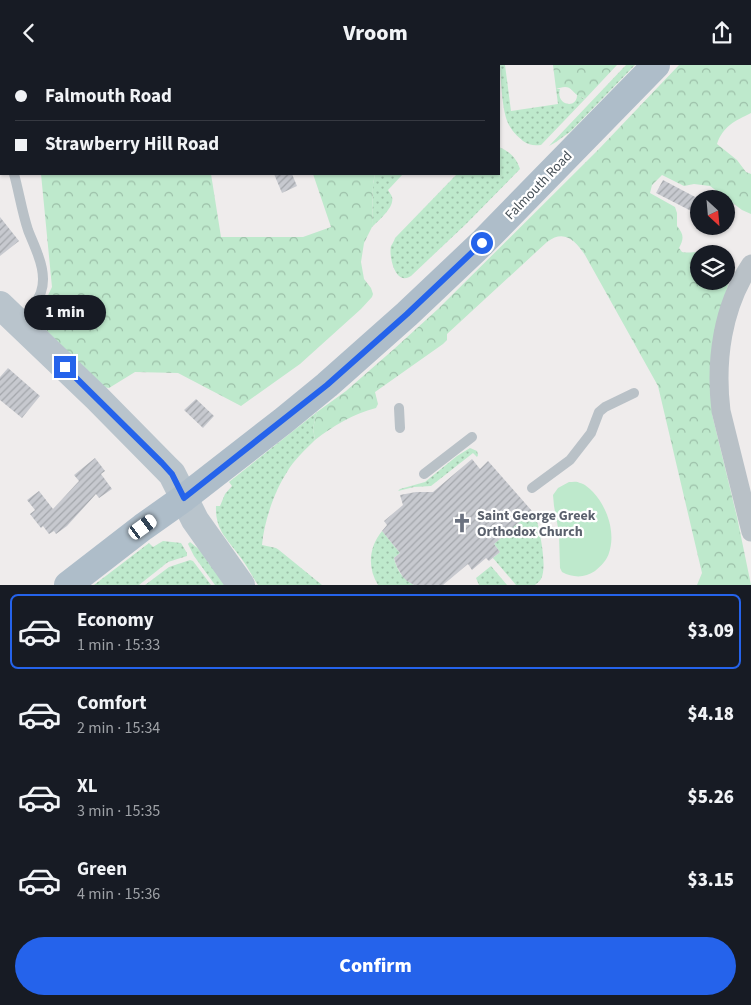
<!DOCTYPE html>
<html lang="en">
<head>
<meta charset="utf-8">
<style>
  :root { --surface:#171b24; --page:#20242c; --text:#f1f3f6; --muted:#9ea1a6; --line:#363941; --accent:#2563eb }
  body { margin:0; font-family:"Source Sans 3",sans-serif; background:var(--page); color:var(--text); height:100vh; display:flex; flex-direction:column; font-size:19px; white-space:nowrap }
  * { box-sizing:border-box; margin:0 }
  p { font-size:16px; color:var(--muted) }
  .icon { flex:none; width:28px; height:28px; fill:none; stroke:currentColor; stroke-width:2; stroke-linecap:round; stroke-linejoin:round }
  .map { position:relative; height:520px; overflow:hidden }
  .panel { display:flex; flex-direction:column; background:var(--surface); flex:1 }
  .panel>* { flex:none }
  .banner { position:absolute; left:0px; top:0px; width:500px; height:110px; box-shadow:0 1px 4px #0004; display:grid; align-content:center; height:110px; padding:0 15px; background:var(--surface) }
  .needle { width:32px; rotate:154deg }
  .tools { position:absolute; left:690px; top:125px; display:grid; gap:10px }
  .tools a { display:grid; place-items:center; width:45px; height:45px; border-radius:50%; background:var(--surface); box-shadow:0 1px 4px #0004; font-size:25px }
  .end { position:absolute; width:22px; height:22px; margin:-11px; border:6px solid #2563eb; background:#fff; box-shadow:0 0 0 2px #fff }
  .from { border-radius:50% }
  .bubble { position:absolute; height:35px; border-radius:18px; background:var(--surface); box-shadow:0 1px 4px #0004; font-size:16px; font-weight:800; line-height:35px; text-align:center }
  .car { position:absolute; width:15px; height:30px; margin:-15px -8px; border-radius:6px; box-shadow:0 0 4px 1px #0007; background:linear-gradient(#fff 24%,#345 0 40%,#fff 0 76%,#345 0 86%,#fff 0) }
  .banner b { display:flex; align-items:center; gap:18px; height:48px; font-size:19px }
  .banner b+b { border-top:1px solid var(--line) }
  .banner i { width:12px; height:12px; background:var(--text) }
  ul { padding:9px 0 0; list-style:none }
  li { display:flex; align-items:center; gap:15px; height:75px; margin:0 10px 8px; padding:0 5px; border:2px solid transparent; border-radius:8px }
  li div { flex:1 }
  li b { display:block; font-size:19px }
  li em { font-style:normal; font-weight:800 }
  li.on { border-color:var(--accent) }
  li>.icon { width:45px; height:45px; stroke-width:1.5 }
  .primary-button { display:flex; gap:10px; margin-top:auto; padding:10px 15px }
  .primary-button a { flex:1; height:58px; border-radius:30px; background:var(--accent); color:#fff; font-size:20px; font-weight:800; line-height:58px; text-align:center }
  header { display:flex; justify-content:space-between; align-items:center; height:65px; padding:0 15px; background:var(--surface); font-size:22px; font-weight:800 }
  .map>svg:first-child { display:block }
  .grass { fill:url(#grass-dots) }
  .forest { fill:url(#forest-crowns) }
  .park { fill:#bee9cc }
  .building { fill:url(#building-hatch) }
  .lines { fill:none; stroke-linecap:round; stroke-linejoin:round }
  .service { stroke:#b9c1c7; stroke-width:10 }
  .minor { stroke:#b9c1c7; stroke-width:19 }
  .secondary { stroke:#b9c4cc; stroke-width:28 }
  .primary { stroke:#aebdc9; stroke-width:28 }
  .route { stroke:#2563eb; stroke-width:6 }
  .labels { text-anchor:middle; stroke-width:4.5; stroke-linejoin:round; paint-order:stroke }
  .street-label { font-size:14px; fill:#465057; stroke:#fff }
  .worship-label { font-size:14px; font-weight:bold; fill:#5b616d; stroke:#fff; text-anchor:start }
</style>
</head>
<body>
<header><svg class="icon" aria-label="back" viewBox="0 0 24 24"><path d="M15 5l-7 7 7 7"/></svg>Vroom<svg class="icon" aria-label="share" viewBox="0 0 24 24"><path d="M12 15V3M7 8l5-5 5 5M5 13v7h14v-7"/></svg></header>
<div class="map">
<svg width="751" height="520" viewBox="0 0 751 520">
  <defs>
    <pattern id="grass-dots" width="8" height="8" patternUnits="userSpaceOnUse" patternTransform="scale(1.25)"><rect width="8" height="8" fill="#bee9cc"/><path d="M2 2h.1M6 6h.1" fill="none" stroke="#9cbfa8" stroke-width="1.8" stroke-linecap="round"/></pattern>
    <pattern id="forest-crowns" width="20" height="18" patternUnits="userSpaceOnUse" patternTransform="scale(1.25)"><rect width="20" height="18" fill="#bee9cc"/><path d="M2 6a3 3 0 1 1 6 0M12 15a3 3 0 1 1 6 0" fill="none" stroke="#9cbfa8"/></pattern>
    <pattern id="building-hatch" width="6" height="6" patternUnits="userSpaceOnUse" patternTransform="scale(1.25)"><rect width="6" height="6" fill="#c7c9cf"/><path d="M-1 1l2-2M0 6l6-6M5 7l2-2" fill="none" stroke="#a3a6ab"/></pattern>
  </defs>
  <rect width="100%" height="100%" fill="#efecec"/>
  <path class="grass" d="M500,0H505L511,46L558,39L556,24H560C555,40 577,45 577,30L585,34L541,80C533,81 529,80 523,76C517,71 511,65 508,58C502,45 501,15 500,0Z
    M626,0H635L571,66L556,77L549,81Z
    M499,82C510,87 516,92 520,104L466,159L411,211C409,212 406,214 403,213C393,211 389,189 391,181C392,180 395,174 395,173L457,109H499Z
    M375,109H403L388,125C389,127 391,129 392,132C395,142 378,156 372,162L373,119Z
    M317,347L313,363L315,375C305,385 294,395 287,407C274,427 264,457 262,480L276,483L279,485L322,520H258C252,511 247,501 241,493C228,474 215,466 216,441H220L225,429L232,421L229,417Z
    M470,383L477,386L478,390L477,392L473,388L431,421L414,422L398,426L400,424L425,417L457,391Z
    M532,446L534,447L535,449C539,462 548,502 541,514C540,516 536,519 535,520H516L493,493L500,487L494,479Z
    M382,466L400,488L394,493C397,506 403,514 414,520H378C367,502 369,482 382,466Z
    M163,476L181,478L187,488V491L168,497L139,520H94L149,478L153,482Z
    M190,477L201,486L225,520H215L194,491L188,479Z
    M190,495L193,496L211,520H145L169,502Z
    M491,501L507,520H479L476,513Z"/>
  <path class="forest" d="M61,0H200V1H61Z
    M553,0H617L585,34C583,32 579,32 577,30C573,27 571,22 565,22C562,22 559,23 556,24Z
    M679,0H751V48C735,56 723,61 717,79L737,95L746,107L751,109V149L742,145L710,121L694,119L684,121L662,110L652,120L650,128L675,142L677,148V161C684,170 684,173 679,183L682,187C693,189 698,184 709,189H699V216H726V210L728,220L723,239L712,349L737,452L751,520H697L702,508L658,321L585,190C575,175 564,164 547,177L447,269V275L443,279L375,327L378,339L376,343C353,349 333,361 315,375L313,363L317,347L346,326L394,284L438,244L598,85Z
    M41,109H211L221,172H303L331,162L313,109H375L373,119L372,162L364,178L361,197L364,214L371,223L373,229L372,232L361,244L300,299L241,341L178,308L135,307L109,323L103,322L37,256L36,253L40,247L52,222Z"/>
  <path class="park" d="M569,417C573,417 577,416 580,418C585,419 589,423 593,427C607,442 616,467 609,488C607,495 601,501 595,506C585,513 573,513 562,507L560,503L559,468L554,441L553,430L558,423Z"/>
  <path class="building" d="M274,109H292L297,121L282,128Z
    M663,115L699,134V150L656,128Z
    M0,152L19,176L0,191Z
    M8,303L40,331L22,353L0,335V312Z
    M196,334L214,351L203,363L184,345Z
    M95,393L105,406L101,409L112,424L99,433L96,429L67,461L56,469L54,466L49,469L43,461L41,463L30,449L35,445L27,435L39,426L53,444L79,416L74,410Z
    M472,394L480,404L488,396L532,446L494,479L500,487L489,496L486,493L472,505L468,499L443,520H414L407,516L403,512L397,502L394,493L400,488L382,466L387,460L384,456L403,440L400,430L416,427H433Z"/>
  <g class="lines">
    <path class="service" d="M489,0L490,1
      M0,75L1,77
      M14,109C19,127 22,147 28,165C31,173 35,181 38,190C50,222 40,235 19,258
      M399,343L400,363
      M424,409L472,372
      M532,423L570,395L591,368L599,347L605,342L634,328"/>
    <path class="minor" d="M212,0V1
      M751,199C722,242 715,296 721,346L751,467"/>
    <path class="secondary" d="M0,240L97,333L166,403L172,409L195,455L241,520"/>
    <path class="primary" d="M68,520L143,462L184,433L283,356L327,320L407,249L482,178L656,0"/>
  </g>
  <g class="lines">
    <path class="route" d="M65,302L162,398L172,409L184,433L327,320L407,249L482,178"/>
  </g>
  <defs>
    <symbol id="church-bare" viewBox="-9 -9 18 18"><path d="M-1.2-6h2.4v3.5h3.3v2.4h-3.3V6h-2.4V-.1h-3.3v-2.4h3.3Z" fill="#6b7280" stroke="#fff" stroke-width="2.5" paint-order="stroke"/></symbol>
  </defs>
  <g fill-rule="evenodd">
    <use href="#church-bare" x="448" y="444" width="28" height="28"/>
  </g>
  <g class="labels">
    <g class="street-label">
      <text transform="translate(538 120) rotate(-46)" y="5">Falmouth Road</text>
    </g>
    <g class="worship-label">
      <text x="477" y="455">Saint George Greek<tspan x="477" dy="16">Orthodox Church</tspan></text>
    </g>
  </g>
</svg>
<div class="tools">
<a><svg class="needle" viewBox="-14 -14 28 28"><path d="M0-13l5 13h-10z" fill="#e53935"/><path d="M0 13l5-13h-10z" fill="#9ea1a6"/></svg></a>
<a><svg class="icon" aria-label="layers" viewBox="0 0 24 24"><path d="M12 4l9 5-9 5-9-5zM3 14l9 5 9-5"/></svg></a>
</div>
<i class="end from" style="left:482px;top:178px"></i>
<i class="end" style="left:65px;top:302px"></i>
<div class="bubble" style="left:24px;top:230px;width:82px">1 min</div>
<i class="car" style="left:143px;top:462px;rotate:54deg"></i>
<div class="banner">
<b><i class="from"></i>Falmouth Road</b>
<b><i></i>Strawberry Hill Road</b>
</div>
</div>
<section class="panel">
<ul>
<li class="on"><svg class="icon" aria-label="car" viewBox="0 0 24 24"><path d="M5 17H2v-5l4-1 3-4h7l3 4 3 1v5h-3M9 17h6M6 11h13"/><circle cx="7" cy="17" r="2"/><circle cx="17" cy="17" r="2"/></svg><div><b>Economy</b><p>1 min · 15:33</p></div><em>$3.09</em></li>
<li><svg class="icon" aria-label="car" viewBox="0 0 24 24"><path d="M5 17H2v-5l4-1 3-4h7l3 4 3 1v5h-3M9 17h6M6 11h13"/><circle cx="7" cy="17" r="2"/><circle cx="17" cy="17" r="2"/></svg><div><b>Comfort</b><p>2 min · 15:34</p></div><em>$4.18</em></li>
<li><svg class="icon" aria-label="car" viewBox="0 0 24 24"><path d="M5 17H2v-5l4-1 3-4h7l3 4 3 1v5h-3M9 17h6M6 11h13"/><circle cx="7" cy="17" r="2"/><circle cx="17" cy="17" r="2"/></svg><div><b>XL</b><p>3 min · 15:35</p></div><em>$5.26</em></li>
<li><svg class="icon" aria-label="car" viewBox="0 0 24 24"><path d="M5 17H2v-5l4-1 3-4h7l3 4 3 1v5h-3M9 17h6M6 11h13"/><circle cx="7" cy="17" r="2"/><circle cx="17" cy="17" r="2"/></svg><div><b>Green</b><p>4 min · 15:36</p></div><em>$3.15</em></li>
</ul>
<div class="primary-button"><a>Confirm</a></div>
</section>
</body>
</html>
